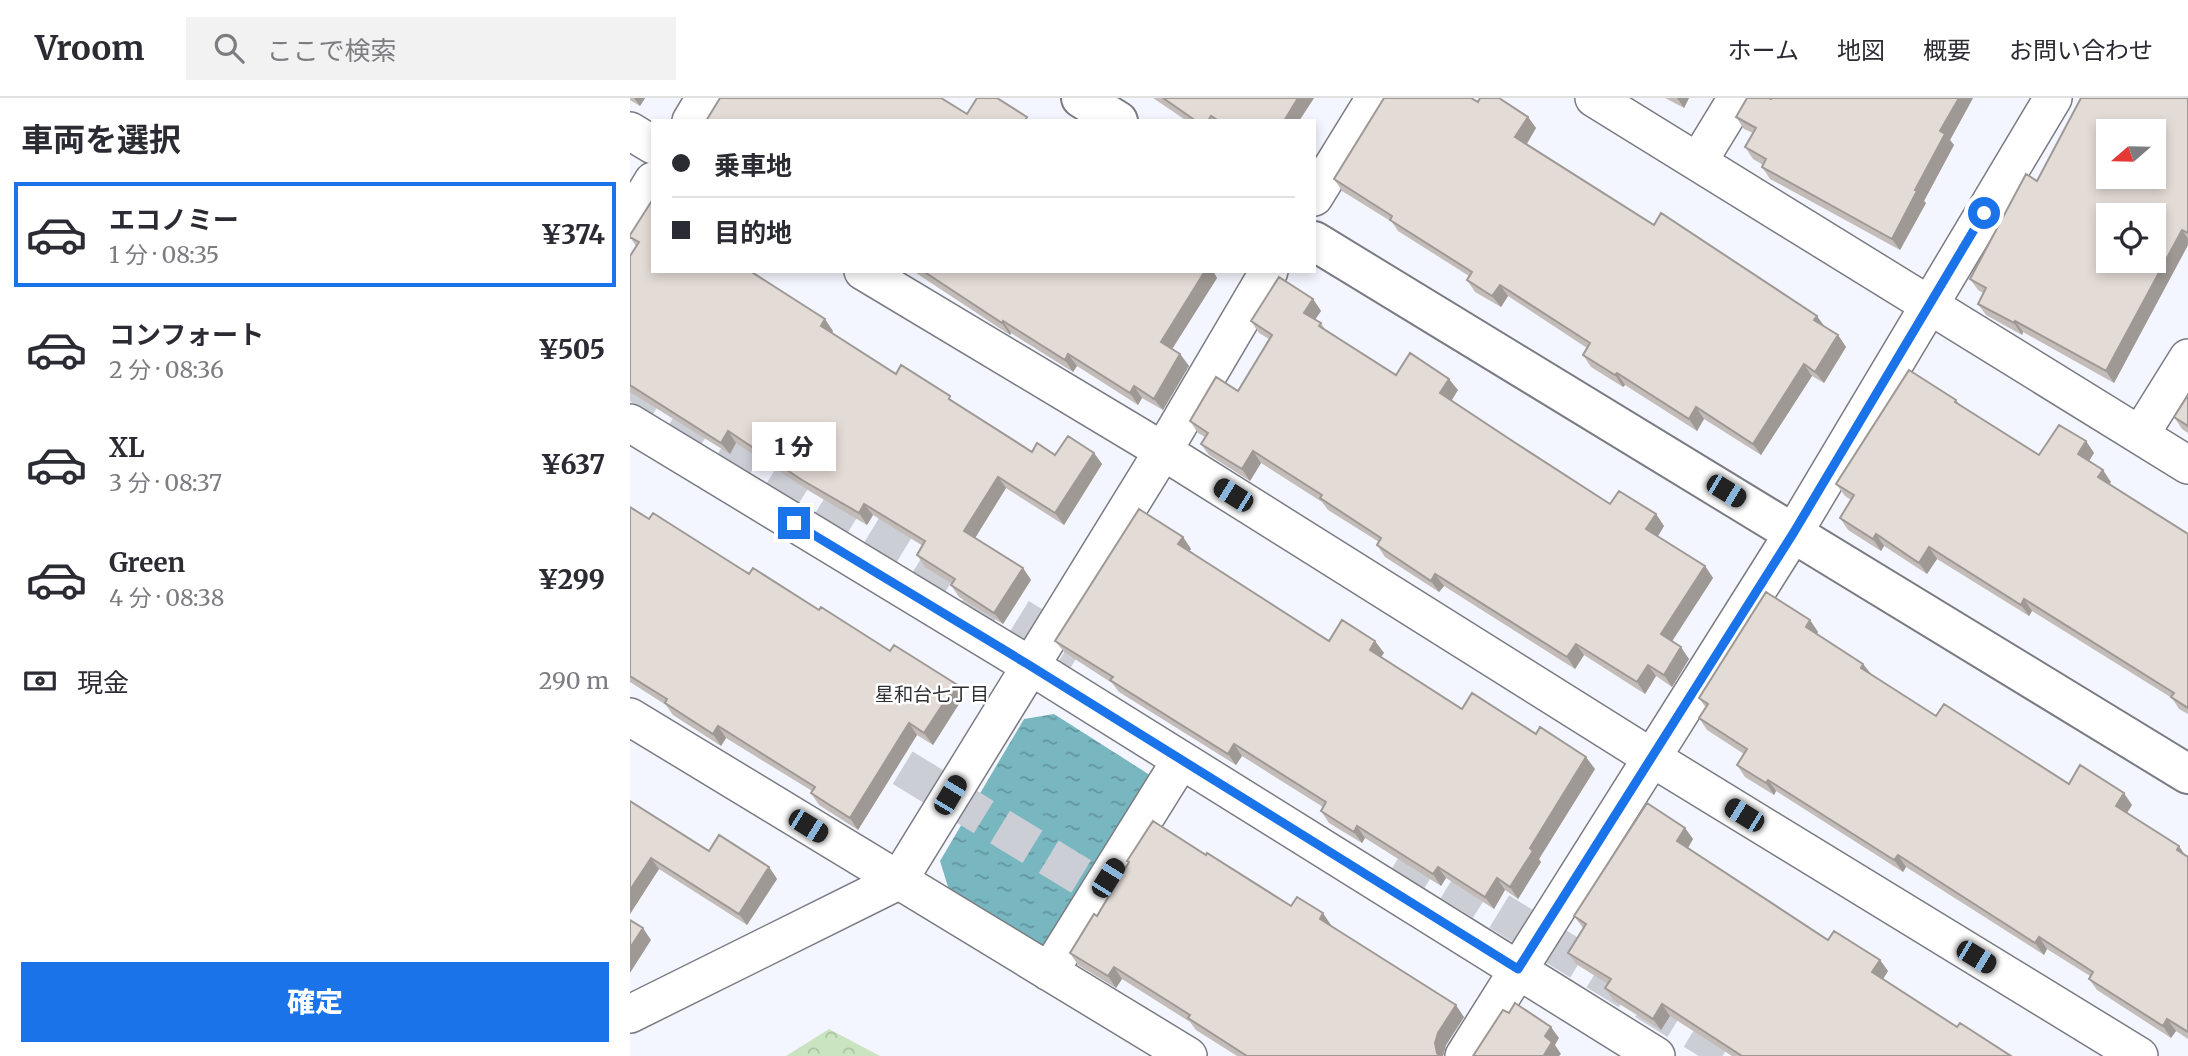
<!DOCTYPE html>
<html lang="ja">
<head>
<meta charset="utf-8">
<style>
  :root { --surface:#fff; --page:#f2f2f3; --text:#2b2b33; --muted:#7c7c81; --line:#e1e1e2; --accent:#1a73e8 }
  body { margin:0; font-family:Merriweather,"Noto Sans JP",serif; background:var(--page); color:var(--text); height:100vh; display:flex; flex-direction:column; font-size:26px; white-space:nowrap }
  * { box-sizing:border-box; margin:0 }
  p { font-size:23px; color:var(--muted) }
  .icon { flex:none; width:38px; height:38px; fill:none; stroke:currentColor; stroke-width:2; stroke-linecap:round; stroke-linejoin:round }
  .map { position:relative; flex:1; overflow:hidden }
  .drawer { display:flex; flex-direction:column; background:var(--surface); width:630px }
  .drawer>* { flex:none }
  .banner { position:absolute; left:21px; top:21px; width:665px; height:154px; border-radius:0px; box-shadow:0 4px 10px #0003; display:grid; align-content:center; height:154px; padding:0 21px; background:var(--surface) }
  .needle { width:46px; rotate:250deg }
  .controls { position:absolute; left:1466px; top:21px; display:grid; gap:14px }
  .controls a { display:grid; place-items:center; width:70px; height:70px; border-radius:0px; background:var(--surface); box-shadow:0 4px 10px #0003; font-size:35px }
  .end { position:absolute; width:32px; height:32px; margin:-16px; border:9px solid #1a73e8; background:#fff; box-shadow:0 0 0 4px #fff }
  .from { border-radius:50% }
  .bubble { position:absolute; height:49px; border-radius:0px; background:var(--surface); box-shadow:0 4px 10px #0003; font-size:23px; font-weight:800; line-height:49px; text-align:center }
  .car { position:absolute; width:21px; height:42px; margin:-21px -10px; border-radius:9px; box-shadow:0 0 5px 2px #0007; background:linear-gradient(#222 24%,#8ab4d8 0 40%,#222 0 76%,#8ab4d8 0 86%,#222 0) }
  .banner b { display:flex; align-items:center; gap:24px; height:66px; font-size:26px }
  .banner b+b { border-top:2px solid var(--line) }
  .banner i { width:18px; height:18px; background:var(--text) }
  ul { padding:0; list-style:none }
  li { display:flex; align-items:center; gap:21px; height:105px; margin:0 14px 10px; padding:0 7px; border:4px solid transparent; border-radius:0px }
  li div { flex:1 }
  li b { display:block; font-size:26px }
  li em { font-style:normal; font-weight:800 }
  li.selected { border-color:var(--accent) }
  li>.icon { width:63px; height:63px; stroke-width:1.5 }
  h2 { padding:0 21px; font-size:32px; line-height:84px }
  .pay { display:flex; align-items:center; gap:18px; height:77px; padding:0 21px; font-size:26px }
  .pay p { margin-inline-start:auto }
  .cta { display:flex; gap:14px; margin-top:auto; padding:14px 21px }
  .cta a { flex:1; height:80px; border-radius:0px; background:var(--accent); color:#fff; font-size:28px; font-weight:800; line-height:80px; text-align:center }
  header { display:flex; align-items:center; gap:42px; box-sizing:border-box; height:98px; padding:0 35px; background:var(--surface); border-bottom:2px solid var(--line) }
  header strong { font-size:33px }
  nav { display:flex; gap:38px; margin-inline-start:auto; font-size:24px }
  .search { width:490px; height:63px; background:var(--page); display:flex; align-items:center; gap:18px; box-sizing:border-box; padding:0 24px; border-radius:0px; color:var(--muted); font-size:26px }
  main { display:flex; flex:1; min-height:0 }
  .map>svg:first-child { display:block }
  .forest { fill:url(#forest-crowns) }
  .water { fill:url(#water-ripples) }
  .lines { fill:none; stroke-linecap:round; stroke-linejoin:round }
  .motorway-tunnel { stroke:#ccced6; stroke-width:38; stroke-dasharray:38 19; stroke-linecap:butt }
  .minor-casing { stroke:#7a7b83; stroke-width:40 }
  .tertiary-casing { stroke:#7a7b83; stroke-width:42 }
  .minor { stroke:#fff; stroke-width:37 }
  .tertiary { stroke:#fff; stroke-width:38 }
  .wall { fill:#c3bcb8 }
  .shaded-wall { fill:#9f9996 }
  .building { fill:#e3dbd6; stroke:#9f9996; stroke-width:2; fill-rule:evenodd }
  .route { stroke:#1a73e8; stroke-width:9 }
  .labels { text-anchor:middle; stroke-width:5; stroke-linejoin:round; paint-order:stroke }
  .neighbourhood-label { font-size:19px; fill:#2e2f32; stroke:#fff }
</style>
</head>
<body>
<header>
<strong>Vroom</strong>
<div class="search"><svg class="icon" aria-label="search" viewBox="0 0 24 24"><circle cx="10" cy="10" r="6"/><path d="M15 15l6 6"/></svg>ここで検索</div>
<nav><a>ホーム</a><a>地図</a><a>概要</a><a>お問い合わせ</a></nav>
</header>
<main>
<section class="drawer">
<h2>車両を選択</h2>
<ul>
<li class="selected"><svg class="icon" aria-label="car" viewBox="0 0 24 24"><path d="M5 17H2v-5l4-1 3-4h7l3 4 3 1v5h-3M9 17h6M6 11h13"/><circle cx="7" cy="17" r="2"/><circle cx="17" cy="17" r="2"/></svg><div><b>エコノミー</b><p>1 分 · 08:35</p></div><em>¥374</em></li>
<li><svg class="icon" aria-label="car" viewBox="0 0 24 24"><path d="M5 17H2v-5l4-1 3-4h7l3 4 3 1v5h-3M9 17h6M6 11h13"/><circle cx="7" cy="17" r="2"/><circle cx="17" cy="17" r="2"/></svg><div><b>コンフォート</b><p>2 分 · 08:36</p></div><em>¥505</em></li>
<li><svg class="icon" aria-label="car" viewBox="0 0 24 24"><path d="M5 17H2v-5l4-1 3-4h7l3 4 3 1v5h-3M9 17h6M6 11h13"/><circle cx="7" cy="17" r="2"/><circle cx="17" cy="17" r="2"/></svg><div><b>XL</b><p>3 分 · 08:37</p></div><em>¥637</em></li>
<li><svg class="icon" aria-label="car" viewBox="0 0 24 24"><path d="M5 17H2v-5l4-1 3-4h7l3 4 3 1v5h-3M9 17h6M6 11h13"/><circle cx="7" cy="17" r="2"/><circle cx="17" cy="17" r="2"/></svg><div><b>Green</b><p>4 分 · 08:38</p></div><em>¥299</em></li>
</ul>
<div class="pay"><svg class="icon" aria-label="cash" viewBox="0 0 24 24"><path d="M3 7h18v10H3z"/><circle cx="12" cy="12" r="2"/></svg>現金<p>290 m</p></div>
<div class="cta"><a>確定</a></div>
</section>
<div class="map">
<svg width="1558" height="958" viewBox="0 0 1558 958">
  <defs>
    <pattern id="forest-crowns" width="20" height="18" patternUnits="userSpaceOnUse" patternTransform="scale(1.75)"><rect width="20" height="18" fill="#cae3c0"/><path d="M2 6a3 3 0 1 1 6 0M12 15a3 3 0 1 1 6 0" fill="none" stroke="#aec3a5"/></pattern>
    <pattern id="water-ripples" width="26" height="14" patternUnits="userSpaceOnUse" patternTransform="scale(1.75)"><rect width="26" height="14" fill="#78b7c0"/><path d="M2 4q2-2 4 0t4 0M15 11q2-2 4 0t4 0" fill="none" stroke="#63959d"/></pattern>
  </defs>
  <rect width="100%" height="100%" fill="#f4f6ff"/>
  <path class="forest" d="M199,931L250,958H156Z"/>
  <path class="water" d="M424,616L523,679L419,851L319,792L310,763L394,621Z"/>
  <g class="lines">
    <path class="motorway-tunnel" d="M0,281L449,556
      M224,640L498,807
      M772,754L1105,958"/>
    <defs>
      <path id="minor" d="M964,0L1558,367
        M61,23L75,0
        M0,33L23,47
        M1068,64L1107,0
        M684,99L745,0
        M0,121L23,83
        M233,173L533,353L1022,660L1509,958
        M0,325L399,567L1026,958
        M1510,337L1558,260
        M0,619L558,958
        M419,874L551,662
        M0,916L268,783L533,353L639,173
        M834,958L1164,434L1423,0"/>
      <path id="tertiary" d="M451,0L488,23
        M684,143L1558,676"/>
    </defs>
    <use href="#minor" class="minor-casing"/>
    <use href="#tertiary" class="tertiary-casing"/>
    <use href="#minor" class="minor"/>
    <use href="#tertiary" class="tertiary"/>
  </g>
  <path class="wall" d="M0,0H15L10,8L0,2Z
    M523,0H684L669,23H557Z
    M1035,0H1059L1054,10Z
    M1142,0H1343L1320,42L1324,47L1294,103L1296,105L1270,152L1140,81L1132,69L1133,67L1123,61L1115,49L1123,35L1114,31L1106,19L1141,1Z
    M1558,0V147L1484,285L1393,234L1392,237L1356,217L1348,206L1353,195L1348,192L1340,181L1407,83Z
    M848,4L898,19L906,30L897,46L1024,127L1208,237L1216,249L1194,285L1182,278L1131,357L1074,321L1067,333L995,287L993,289L961,269L953,257L957,250L878,198L871,209L845,194L837,182L839,178L768,133L762,124L712,93L704,81Z
    M23,101V173L203,233L202,235L266,276L325,305L402,354L425,357L464,355L472,366L434,427L376,390L345,440L393,470L401,482L373,526L329,499L321,487L322,486L295,469L287,457L293,448L243,417L237,427L181,394L106,345L100,356L0,294V158L6,148L0,139Z
    M283,173H583L587,180L542,251L550,256L559,268L533,312L512,300L508,307L447,268L443,274L381,235L380,237Z
    M683,201L691,213L685,222L691,225L695,231L766,277L828,292L821,302L980,406L1026,416L1034,428L1028,438L1075,468L1083,480L1042,543L1059,561L1042,589L1026,578L1015,596L954,557L945,571L814,488L809,494L755,459L747,447L749,444L698,412L692,404L631,365L620,383L579,357L571,346L575,339L568,335L560,323L608,293L639,241L629,235L621,223Z
    M1558,297V335L1552,331L1544,319Z
    M1326,302L1331,308L1409,357L1456,343L1464,355L1459,363L1481,384L1479,386L1558,436V616L1549,611L1542,600L1402,513L1399,518L1307,461L1297,476L1254,448L1251,453L1218,432L1210,420L1221,402L1215,398L1206,386Z
    M0,409L19,421L189,512L260,553L334,598L303,647L287,637L228,732L189,707L181,695L182,693L96,640L91,648L43,617L36,607L0,584Z
    M553,439L561,451L559,453L699,543H745L754,555L751,559L832,611L906,636L965,671L909,761L911,764L888,801L875,792L864,811L816,780L811,788L735,740L732,745L699,725L691,713L693,709L612,658L606,667L489,594L482,585L434,554L425,543Z
    M1180,522L1188,534L1187,536L1240,576L1306,618L1439,686L1502,707L1497,715L1558,759V941L1546,933L1541,940L1467,892L1459,881L1460,878L1417,851L1414,857L1276,769L1273,774L1146,693L1144,697L1115,679L1107,667L1114,656L1077,632L1069,620L1076,610L1069,600Z
    M0,703L79,753L139,769L147,781L117,827L29,771L0,816Z
    M1055,730L1063,741L1058,750L1198,842L1250,862L1258,873L1253,881L1327,929L1381,958H1102L1040,918L1031,932L983,902L975,890L978,886L946,866L938,855L953,830L944,818Z
    M576,757L661,808L701,827V828L834,919L816,947L813,958H607L566,932L560,924L492,881L486,890L448,867L440,855L467,818Z"/>
  <path class="shaded-wall" d="M4,0H15L10,8Z
    M668,0H684L669,23H654Z
    M1047,0H1059L1054,10Z
    M1329,0H1343L1320,42L1324,47L1294,103L1296,105L1270,152L1262,141L1285,92L1310,33Z
    M898,19L906,30L894,50L885,39Z
    M1552,132L1558,141V147L1484,285L1476,273Z
    M575,173H583L587,180L539,256L531,244Z
    M870,187L878,198L871,209L862,198Z
    M683,201L691,213L682,226L674,215Z
    M1187,218L1195,229L1184,222Z
    M195,221L203,233L199,240L191,228Z
    M373,223L381,235L380,237L372,225Z
    M1385,223L1393,234L1392,237L1384,225Z
    M1208,237L1216,249L1194,285L1185,274Z
    M438,256L447,268L443,274L435,262Z
    M550,256L559,268L533,312L524,301Z
    M1174,266L1182,278L1131,357L1123,346Z
    M987,275L995,287L993,289L985,277Z
    M819,281L828,292L819,307L810,295Z
    M504,288L512,300L508,307L500,295Z
    M1066,309L1074,321L1067,333L1059,321Z
    M98,333L106,345L100,356L91,345Z
    M1456,343L1464,355L1456,368L1448,356Z
    M623,353L631,365L620,383L612,371Z
    M464,355L472,366L434,427L425,415Z
    M1473,372L1481,384L1477,390L1468,379Z
    M368,379L376,390L342,445L334,433Z
    M234,406L243,417L237,427L229,415Z
    M1026,416L1034,428L1025,443L1016,431Z
    M1246,436L1254,448L1251,453L1243,441Z
    M553,439L561,451L556,458L548,446Z
    M1299,449L1307,461L1297,476L1289,465Z
    M1075,468L1083,480L1039,548L1031,536Z
    M393,470L401,482L373,526L364,515Z
    M805,476L814,488L809,494L801,483Z
    M1394,501L1402,513L1399,518L1391,507Z
    M1180,522L1188,534L1184,540L1176,529Z
    M745,543L754,555L748,563L740,552Z
    M946,546L954,557L945,571L937,559Z
    M1051,549L1059,561L1042,589L1034,577Z
    M1233,566L1242,577L1231,570Z
    M1018,567L1026,578L1015,596L1007,584Z
    M326,586L334,598L303,647L294,635Z
    M279,625L287,637L228,732L220,720Z
    M88,628L96,640L91,648L83,636Z
    M604,646L612,658L606,667L598,656Z
    M956,659L965,671L909,761L911,764L888,801L880,789L900,750Z
    M1138,682L1146,693L1144,697L1136,685Z
    M1494,695L1502,707L1494,719L1486,708Z
    M727,728L735,740L732,745L724,734Z
    M1055,730L1063,741L1055,755L1047,743Z
    M1549,748L1557,760L1547,752Z
    M1268,757L1276,769L1273,774L1264,762Z
    M21,760L29,771L0,816V792Z
    M139,769L147,781L117,827L109,816Z
    M808,769L816,780L811,788L803,776Z
    M867,780L875,792L864,811L855,799Z
    M693,815L701,827L698,832L690,821Z
    M13,830L21,842L0,875V850Z
    M1409,839L1417,851L1414,857L1405,845Z
    M1250,862L1258,873L1250,886L1242,874Z
    M484,869L492,881L486,890L478,878Z
    M1032,906L1040,918L1031,932L1023,921Z
    M826,907L834,919L816,947L813,958H809L807,955L805,945L808,935Z
    M1537,921L1546,933L1541,940L1533,928Z
    M921,929L929,940L925,947L931,956L929,958H915V938Z"/>
  <path class="building" d="M90,0H311L337,16L347,0H367L397,19L395,23H76Z
    M533,0H668L654,23H589L581,18L578,23H566Z
    M754,0H841L848,4L850,0H869L898,19L885,39L1024,127L1031,115L1187,218L1184,222L1208,237L1185,274L1174,266L1123,346L1066,309L1059,321L987,275L985,277L953,257L960,245L870,187L862,198L837,182L842,174L760,122L762,118L704,81Z
    M1117,0H1139L1141,1L1142,0H1329L1310,33L1315,36L1285,92L1287,93L1262,141L1132,69L1136,61L1115,49L1126,30L1106,19Z
    M1451,0H1558V135L1552,132L1476,273L1385,223L1384,225L1348,206L1356,190L1340,181L1396,76L1407,83ZM1479,33H1524V79H1479ZM1479,117H1524V163H1479Z
    M23,101V173H120L195,221L191,228L266,276L271,267L320,298L319,301L402,354L407,345L425,357L438,338L464,355L425,415L368,379L334,433L393,470L364,515L321,487L325,481L287,457L295,443L234,406L229,415L172,382L98,333L91,345L0,287V158L9,144L0,139V137Z
    M293,173H575L531,244L550,256L524,301L504,288L500,295L438,256L435,262L373,223L372,225Z
    M649,179L683,201L674,215L691,225L689,228L766,277L780,255L819,281L810,295L887,346L980,406L989,393L1026,416L1016,431L1075,468L1031,536L1051,549L1034,577L1018,567L1007,584L946,546L937,559L805,476L801,483L747,447L751,440L690,400L692,397L623,353L612,371L571,346L578,335L560,323L586,279L608,293L642,237L621,223Z
    M1279,272L1326,302L1325,304L1409,357L1429,327L1456,343L1448,356L1473,372L1468,379L1558,436V610L1541,599L1544,595L1394,501L1391,507L1299,449L1289,465L1246,436L1243,441L1210,420L1224,397L1206,386Z
    M1558,297V328L1544,319Z
    M0,409L19,421L23,415L119,476L123,470L189,512L191,509L260,553L264,547L326,586L294,635L279,625L220,720L181,695L185,689L88,628L83,636L35,605L37,601L0,578Z
    M509,411L553,439L548,446L699,543L712,522L745,543L740,552L832,611L842,595L906,636L910,629L956,659L900,750L903,753L880,789L867,780L855,799L808,769L803,776L727,728L724,734L691,713L696,704L604,646L598,656L480,582L483,579L425,543Z
    M1136,494L1180,522L1176,529L1233,566L1231,570L1306,618L1314,606L1439,686L1450,667L1494,695L1486,708L1549,748L1547,752L1558,759V934L1537,921L1533,928L1459,881L1463,874L1409,839L1405,845L1268,757L1264,762L1138,682L1136,685L1107,667L1117,651L1069,620L1078,606L1069,600Z
    M0,703L79,753L89,737L139,769L109,816L21,760L0,792Z
    M1017,705L1055,730L1047,743L1198,842L1204,833L1250,862L1242,874L1327,929L1330,925L1381,958H1112L1032,906L1023,921L975,890L981,881L938,855L956,826L944,818Z
    M523,723L576,757L577,755L661,808L667,799L693,815L690,821L826,907L808,935L805,945L807,955L809,958H617L558,920L560,917L484,869L478,878L440,855L464,816L467,818L499,764L497,763Z
    M0,822L13,830L0,850Z
    M885,905L921,929L915,938L922,944L914,957L915,958H843L873,912L879,915Z"/>
  <g class="lines">
    <path class="route" d="M164,425L399,567L888,871L1164,434L1354,115"/>
  </g>
  <g class="labels">
    <g class="neighbourhood-label">
      <text x="302" y="603">星和台七丁目</text>
    </g>
  </g>
</svg>
<div class="controls">
<a><svg class="needle" viewBox="-14 -14 28 28"><path d="M0-13l5 13h-10z" fill="#e53935"/><path d="M0 13l5-13h-10z" fill="#7c7c81"/></svg></a>
<a><svg class="icon" aria-label="locate" viewBox="0 0 24 24"><circle cx="12" cy="12" r="6"/><path d="M12 2v4M12 18v4M2 12h4M18 12h4"/></svg></a>
</div>
<i class="end from" style="left:1354px;top:115px"></i>
<i class="end" style="left:164px;top:425px"></i>
<div class="bubble" style="left:122px;top:324px;width:84px">1 分</div>
<i class="car" style="left:1096px;top:393px;rotate:121deg"></i>
<i class="car" style="left:603px;top:397px;rotate:302deg"></i>
<i class="car" style="left:320px;top:697px;rotate:31deg"></i>
<i class="car" style="left:1114px;top:717px;rotate:302deg"></i>
<i class="car" style="left:178px;top:728px;rotate:122deg"></i>
<i class="car" style="left:478px;top:780px;rotate:32deg"></i>
<i class="car" style="left:1346px;top:859px;rotate:121deg"></i>
<div class="banner">
<b><i class="from"></i>乗車地</b>
<b><i></i>目的地</b>
</div>
</div>
</main>
</body>
</html>
